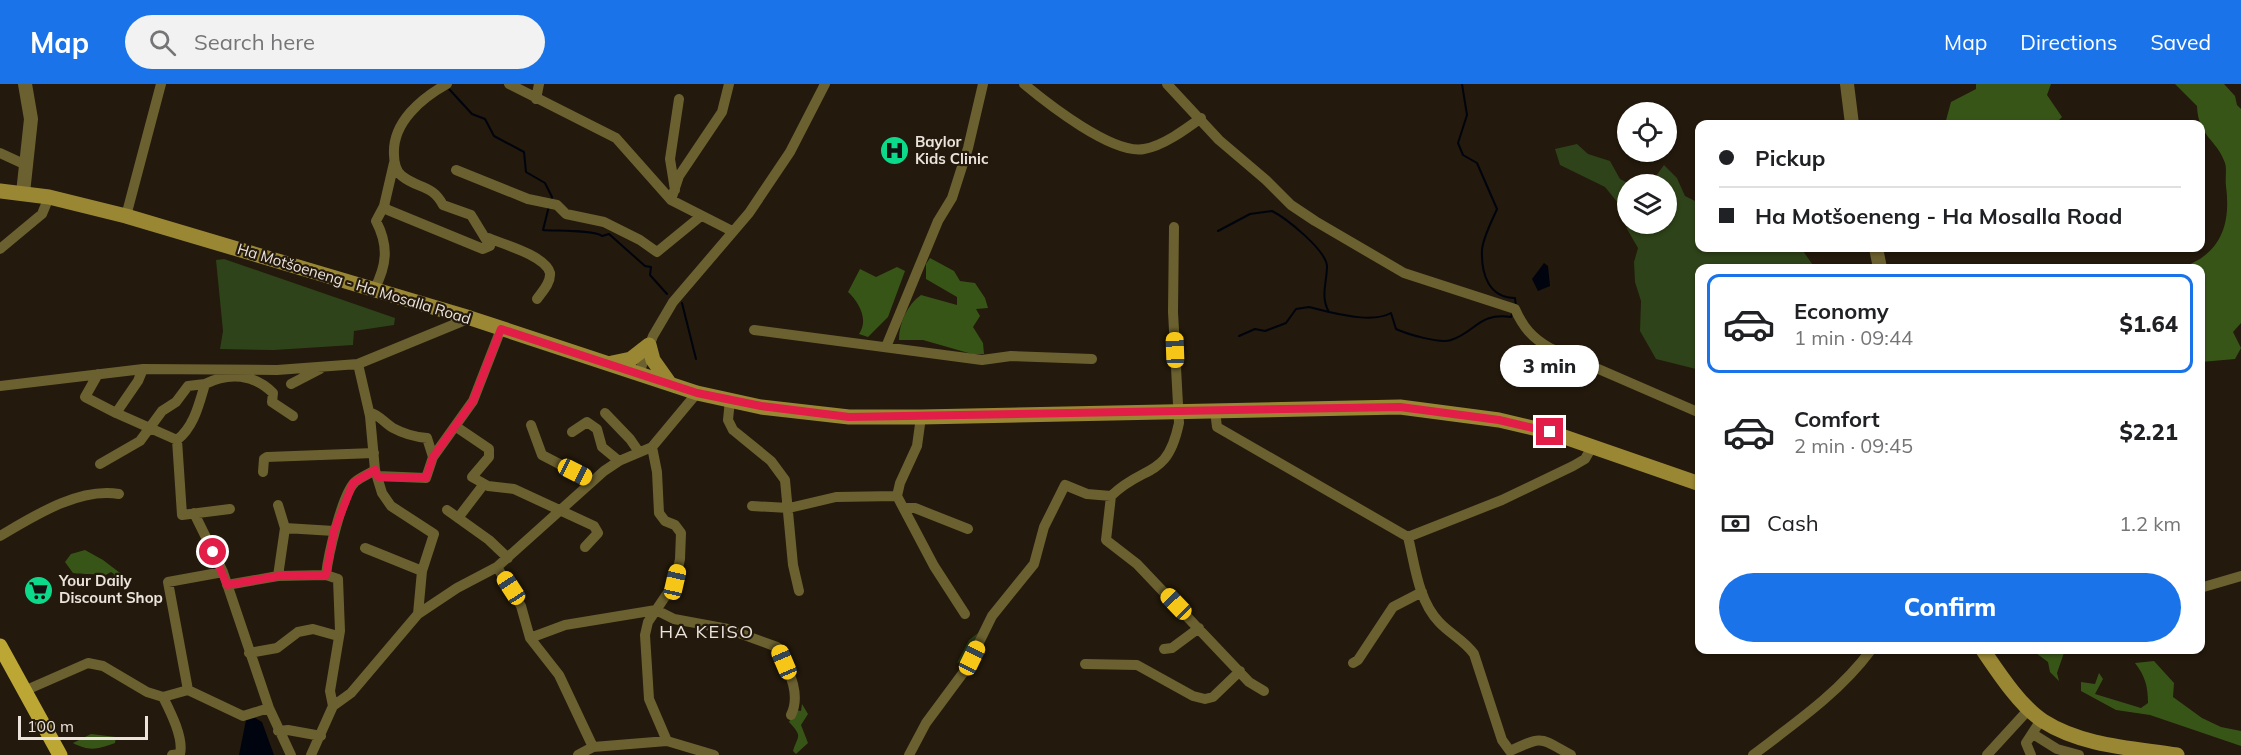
<!DOCTYPE html>
<html lang="en">
<head>
<meta charset="utf-8">
<style>
  :root { --surface:#fff; --page:#f2f2f2; --text:#202124; --muted:#757577; --line:#e0e0e0; --accent:#1a73e8 }
  body { margin:0; font-family:Mulish,sans-serif; background:var(--page); color:var(--text); height:100vh; display:flex; flex-direction:column; font-size:22px; white-space:nowrap }
  * { box-sizing:border-box; margin:0 }
  p { font-size:20px; color:var(--muted) }
  .icon { flex:none; width:33px; height:33px; fill:none; stroke:currentColor; stroke-width:2; stroke-linecap:round; stroke-linejoin:round }
  .map { position:relative; flex:1; overflow:hidden }
  .side { position:absolute; left:1695px; top:180px; width:510px; height:390px; display:flex; flex-direction:column; background:var(--surface); border-radius:12px; box-shadow:0 2px 4px #0004 }
  .side>* { flex:none }
  .hud { position:absolute; left:1695px; top:36px; width:510px; height:132px; border-radius:12px; box-shadow:0 2px 4px #0004; display:grid; align-content:center; height:132px; padding:0 24px; background:var(--surface) }
  .controls { position:absolute; left:1617px; top:18px; display:grid; gap:12px }
  .controls a { display:grid; place-items:center; width:60px; height:60px; border-radius:50%; background:var(--surface); box-shadow:0 2px 4px #0004; font-size:30px }
  .scale { position:absolute; left:18px; bottom:15px; width:130px; box-sizing:border-box; padding-left:6px; border:3px solid #ece4dc; border-top:0; font-size:16px; line-height:21px; white-space:nowrap; color:#ece4dc; -webkit-text-stroke:4px #23190c; paint-order:stroke }
  .end { position:absolute; width:27px; height:27px; margin:-14px; border:8px solid #e11d48; background:#fff; box-shadow:0 0 0 3px #fff }
  .from { border-radius:50% }
  .bubble { position:absolute; height:42px; border-radius:21px; background:var(--surface); box-shadow:0 2px 4px #0004; font-size:20px; font-weight:800; line-height:42px; text-align:center }
  .car { position:absolute; width:18px; height:36px; margin:-18px -9px; border-radius:8px; box-shadow:0 0 4px 2px #0007; background:linear-gradient(#f5c518 24%,#345 0 40%,#f5c518 0 76%,#345 0 86%,#f5c518 0) }
  .hud b { display:flex; align-items:center; gap:21px; height:57px; font-size:22px }
  .hud b+b { border-top:2px solid var(--line) }
  .hud i { width:15px; height:15px; background:var(--text) }
  ul { padding:10px 0 0; list-style:none }
  li { display:flex; align-items:center; gap:18px; height:99px; margin:0 12px 9px; padding:0 12px; border:3px solid transparent; border-radius:12px }
  li div { flex:1 }
  li b { display:block; font-size:22px }
  li em { font-style:normal; font-weight:800 }
  li.active { border-color:var(--accent) }
  li>.icon { width:54px; height:54px; stroke-width:1.5 }
  .pay { display:flex; align-items:center; gap:15px; height:66px; padding:0 24px; font-size:22px }
  .pay p { margin-inline-start:auto }
  .primary-button { display:flex; gap:12px; margin-top:auto; padding:12px 24px }
  .primary-button a { flex:1; height:69px; border-radius:36px; background:var(--accent); color:#fff; font-size:24px; font-weight:800; line-height:69px; text-align:center }
  header { display:flex; align-items:center; gap:36px; box-sizing:border-box; height:84px; padding:0 30px; background:var(--accent); color:#fff }
  header strong { font-size:28px }
  nav { display:flex; gap:33px; margin-inline-start:auto; font-size:21px }
  .search { width:420px; height:54px; background:var(--page); display:flex; align-items:center; gap:15px; box-sizing:border-box; padding:0 21px; border-radius:33px; color:var(--muted); font-size:22px }
  .map>svg:first-child { display:block }
  .green { fill:#2e4319 }
  .forest { fill:#385518 }
  .water { fill:#00040e }
  .lines { fill:none; stroke-linecap:round; stroke-linejoin:round }
  .stream { stroke:#00040e; stroke-width:2 }
  .minor { stroke:#6b602f; stroke-width:10 }
  .tertiary { stroke:#6b602f; stroke-width:14 }
  .secondary { stroke:#998734; stroke-width:15 }
  .primary { stroke:#bca634; stroke-width:15 }
  .route { stroke:#e11d48; stroke-width:8 }
  .labels { text-anchor:middle; stroke-width:4.5; stroke-linejoin:round; paint-order:stroke }
  .poi-label { font-size:15px; font-weight:bold; fill:#ece4dc; stroke:#23190c; text-anchor:start }
  .street-label { font-size:15px; fill:#ece4dc; stroke:#23190c }
  .quarter-label { font-size:18px; letter-spacing:1.5px; fill:#ece4dc; stroke:#23190c }
</style>
</head>
<body>
<header>
<strong>Map</strong>
<div class="search"><svg class="icon" aria-label="search" viewBox="0 0 24 24"><circle cx="10" cy="10" r="6"/><path d="M15 15l6 6"/></svg>Search here</div>
<nav><a>Map</a><a>Directions</a><a>Saved</a></nav>
</header>
<div class="map">
<svg width="2241" height="671" viewBox="0 0 2241 671">
  <rect width="100%" height="100%" fill="#23190c"/>
  <path class="green" d="M1577,60L1588,70L1610,77L1620,95L1630,100H1628V140H1666V100H1650L1664,81L1677,94L1685,112L1699,119L1700,164H1801L1815,184H1700L1699,282L1696,285L1656,275L1640,247L1641,217L1635,198L1634,178L1638,164L1627,145L1622,124L1605,103L1560,81L1555,65Z
    M224,175L395,234L394,241L354,247L353,261L274,266L220,265L223,247L216,176Z
    M978,549L971,563L970,574L957,579L969,556Z"/>
  <path class="forest" d="M1976,0H2051L2047,11L2062,33L2055,40H1945L1951,18L1976,5Z
    M2175,0H2224L2235,12L2237,21L2241,25V239L2233,248L2241,264L2235,275L2201,278L2200,184H2180C2221,171 2231,141 2226,102C2225,95 2227,85 2225,79C2217,55 2198,53 2197,22Z
    M930,174L954,187L960,197L975,199L985,214L988,224L976,225L980,232L973,243L983,259L984,270H972L923,256H899C899,239 907,221 921,211L957,221V213L926,195V180Z
    M897,183L905,187L888,233L868,253L859,250C869,236 859,218 848,208L860,185L876,193Z
    M85,466L103,476L124,492L120,497L113,495L114,490L111,488L104,492C95,489 84,491 73,489L65,478L71,470Z
    M2032,566H2065L2057,589L2059,597L2050,588L2048,578Z
    M2154,577L2174,599L2173,613L2202,634L2221,643L2241,647V662L2150,631L2116,626L2081,607V598L2095,600L2099,589L2103,595L2095,610L2141,624L2148,619C2148,602 2145,592 2135,579Z
    M802,620L808,630L801,641L808,659L796,670L793,667C798,651 803,653 789,638L796,626L801,627Z
    M91,650L116,653L115,659C98,665 90,668 73,659Z"/>
  <path class="water" d="M1544,179L1548,182L1550,202L1538,207L1532,195Z
    M252,632L262,638L274,671H239L246,636Z"/>
  <g class="lines">
    <path class="stream" d="M1462,0L1467,31L1458,59L1463,71L1477,79L1497,125C1492,137 1483,153 1482,166C1481,190 1489,214 1515,214L1516,223
      M449,5L472,30L485,35L494,52L524,68L526,88L545,99L552,113L551,116
      M549,122L543,146C557,147 595,146 602,152L609,150L645,182L651,183L650,191L667,210
      M1218,147L1250,130L1272,127C1286,134 1326,166 1327,182C1327,198 1320,213 1329,228C1347,232 1375,238 1391,229L1396,245C1407,250 1440,260 1451,256C1476,248 1479,228 1511,233L1513,228
      M682,219L696,275
      M1239,252L1255,245L1265,247L1286,239L1296,225L1309,223L1329,228"/>
    <path class="minor" d="M509,0L616,54L671,116L732,147
      M1024,0C1048,20 1113,71 1144,65C1163,62 1186,45 1201,34
      M1167,0L1219,56L1266,96L1291,121L1315,137L1404,189L1515,225C1523,243 1532,254 1550,264L1700,329
      M536,15L539,0
      M0,69L26,81
      M394,79L384,122L388,126L483,165L490,162L471,131L443,121C432,100 418,105 402,92C396,88 394,78 394,71C392,38 422,14 447,0
      M456,86L528,115L557,121L566,130L604,138L640,156L657,168L701,132
      M675,106L670,75L679,15
      M671,116L679,92L722,28L729,0
      M126,132L161,0
      M488,154C503,160 546,172 550,189C551,199 542,208 537,215
      M0,165L42,130L49,113
      M374,206C387,181 389,162 376,137L384,122
      M754,246L982,276L1011,272L1092,275
      M886,263L938,137L952,114L968,64L983,0
      M358,280L370,332L375,386L382,409L391,422L434,450L422,487L418,530
      M143,285L138,297L116,329L177,356L182,431L230,425
      M639,289L653,252L673,218L749,129L790,68L825,0
      M98,290L85,313L116,329
      M291,300L320,285
      M0,302L143,285L277,286L358,280L470,234
      M730,316L728,336L733,346L771,377L785,396L793,481L799,507
      M1215,327L1217,343L1408,453C1415,481 1418,516 1439,538C1450,550 1464,556 1474,570L1502,656L1510,667C1544,651 1540,654 1571,671
      M369,328C380,331 384,339 393,344C404,350 415,353 427,354L433,373
      M605,329L630,355L639,368
      M921,333L917,362L900,399L897,412L934,482L965,530
      M531,341L542,371L592,397
      M455,342L489,365V373L472,393L488,402L514,405L594,442L598,449L585,463
      M572,348L587,338L597,345L602,363L619,377
      M177,356C194,343 199,320 205,300C229,288 254,290 273,309L272,318L293,332
      M652,363L657,388L659,429L665,437L675,441L681,449L680,475L675,498L648,538L645,551L649,615L667,657
      M100,380L140,357L162,327L176,318L188,302L205,300
      M263,388L264,375L267,373L374,369
      M378,392L426,394L433,373L473,317L501,245
      M1111,412C1145,379 1167,396 1179,339L1173,228L1174,143
      M752,422L789,424L836,413L897,412
      M905,424H915L968,445
      M447,426L489,456L508,474
      M458,434L484,400
      M285,444L334,447
      M0,452C34,432 79,403 119,410
      M1408,453L1502,416L1573,382L1585,375L1592,363
      M365,464L422,487
      M497,483L521,522L530,554L559,591L593,663
      M278,492L285,444L278,421
      M227,501L278,492L326,491
      M2200,504L2241,492
      M530,554L565,541L656,526L674,535L728,545L777,563C787,584 802,608 791,631
      M1164,565L1172,564L1199,544
      M249,569L277,564L298,548L313,545L338,552
      M1353,579L1358,576L1393,523L1422,508
      M1085,580L1137,581L1193,612L1205,615L1213,613L1240,587
      M188,606L168,498L223,488
      M24,607L88,579L103,582L147,608L163,613L188,606L243,632L269,624L223,488L194,429
      M163,613C170,627 184,654 180,670L172,671
      M333,622L330,607L340,547L338,495L326,491C328,472 342,410 355,398C361,393 369,390 375,386
      M269,624L291,671
      M278,647L288,646L321,652
      M2033,650L2057,665L2079,671
      M311,671L333,622L351,609L418,530L457,504L497,483L604,387L619,377L652,363L697,309
      M578,671L593,663L667,657L714,671
      M909,671L926,639L966,585L992,532L1034,480L1044,443L1065,401L1087,410L1111,412L1106,456L1137,480L1249,598L1264,607
      M1753,671C1795,639 1839,609 1871,566
      M1987,671L2030,624
      M2031,671L2026,659L2041,636"/>
    <path class="tertiary" d="M1847,0L1852,40
      M23,109L31,35L25,0
      M1876,164L1880,184"/>
    <path class="secondary" d="M0,107L49,113L126,132L470,234L697,309L761,323L849,333H921L1400,323L1499,336L1550,348L1700,400
      M649,261L653,276L670,300
      M612,279L631,275L649,261
      M1983,566C1998,588 2020,622 2043,637C2082,662 2132,664 2177,671"/>
    <path class="primary" d="M0,562L60,671"/>
  </g>
  <g class="lines">
    <path class="route" d="M213,468L227,501L278,492L326,491L334,447L353,399L375,386L378,393L426,394L433,373L473,317L501,245L697,309L761,322L849,333L1400,323L1499,336L1550,348"/>
  </g>
  <defs>
    <symbol id="hospital-disc" viewBox="-11 -11 22 22"><circle r="9.5" fill="#0dd98a" stroke="#23190c"/><path d="M-5-5h3v3.5h4V-5h3V5h-3V1.5h-4V5h-3Z" fill="#111"/></symbol>
    <symbol id="supermarket-disc" viewBox="-11 -11 22 22"><circle r="9.5" fill="#0dd98a" stroke="#23190c"/><path d="M-6-5.5h2.5l.6 2H6L4.5 2H-2.5L-4.4-4H-6ZM-1.5 3.2a1.3 1.3 0 1 0 .1 0ZM3 3.2a1.3 1.3 0 1 0 .1 0Z" fill="#111"/></symbol>
  </defs>
  <g fill-rule="evenodd">
    <use href="#hospital-disc" x="878" y="50" width="33" height="33"/>
    <use href="#supermarket-disc" x="22" y="490" width="33" height="33"/>
  </g>
  <g class="labels">
    <g class="poi-label">
      <text x="915" y="63">Baylor<tspan x="915" dy="17">Kids Clinic</tspan></text>
      <text x="59" y="502">Your Daily<tspan x="59" dy="17">Discount Shop</tspan></text>
    </g>
    <g class="street-label">
      <text transform="translate(354 200) rotate(17)" y="5">Ha Motšoeneng - Ha Mosalla Road</text>
    </g>
    <g class="quarter-label">
      <text x="707" y="554">HA KEISO</text>
    </g>
  </g>
</svg>
<div class="controls">
<a><svg class="icon" aria-label="locate" viewBox="0 0 24 24"><circle cx="12" cy="12" r="6"/><path d="M12 2v4M12 18v4M2 12h4M18 12h4"/></svg></a>
<a><svg class="icon" aria-label="layers" viewBox="0 0 24 24"><path d="M12 4l9 5-9 5-9-5zM3 14l9 5 9-5"/></svg></a>
</div>
<div class="scale">100 m</div>
<i class="end from" style="left:213px;top:468px"></i>
<i class="end" style="left:1550px;top:348px"></i>
<div class="bubble" style="left:1500px;top:261px;width:99px">3 min</div>
<i class="car" style="left:1175px;top:266px;rotate:358deg"></i>
<i class="car" style="left:575px;top:388px;rotate:117deg"></i>
<i class="car" style="left:675px;top:498px;rotate:13deg"></i>
<i class="car" style="left:511px;top:504px;rotate:327deg"></i>
<i class="car" style="left:1176px;top:520px;rotate:316deg"></i>
<i class="car" style="left:972px;top:574px;rotate:26deg"></i>
<i class="car" style="left:784px;top:578px;rotate:337deg"></i>
<div class="hud">
<b><i class="from"></i>Pickup</b>
<b><i></i>Ha Motšoeneng - Ha Mosalla Road</b>
</div>
<section class="side">
<ul>
<li class="active"><svg class="icon" aria-label="car" viewBox="0 0 24 24"><path d="M5 17H2v-5l4-1 3-4h7l3 4 3 1v5h-3M9 17h6M6 11h13"/><circle cx="7" cy="17" r="2"/><circle cx="17" cy="17" r="2"/></svg><div><b>Economy</b><p>1 min · 09:44</p></div><em>$1.64</em></li>
<li><svg class="icon" aria-label="car" viewBox="0 0 24 24"><path d="M5 17H2v-5l4-1 3-4h7l3 4 3 1v5h-3M9 17h6M6 11h13"/><circle cx="7" cy="17" r="2"/><circle cx="17" cy="17" r="2"/></svg><div><b>Comfort</b><p>2 min · 09:45</p></div><em>$2.21</em></li>
</ul>
<div class="pay"><svg class="icon" aria-label="cash" viewBox="0 0 24 24"><path d="M3 7h18v10H3z"/><circle cx="12" cy="12" r="2"/></svg>Cash<p>1.2 km</p></div>
<div class="primary-button"><a>Confirm</a></div>
</section>
</div>
</body>
</html>
